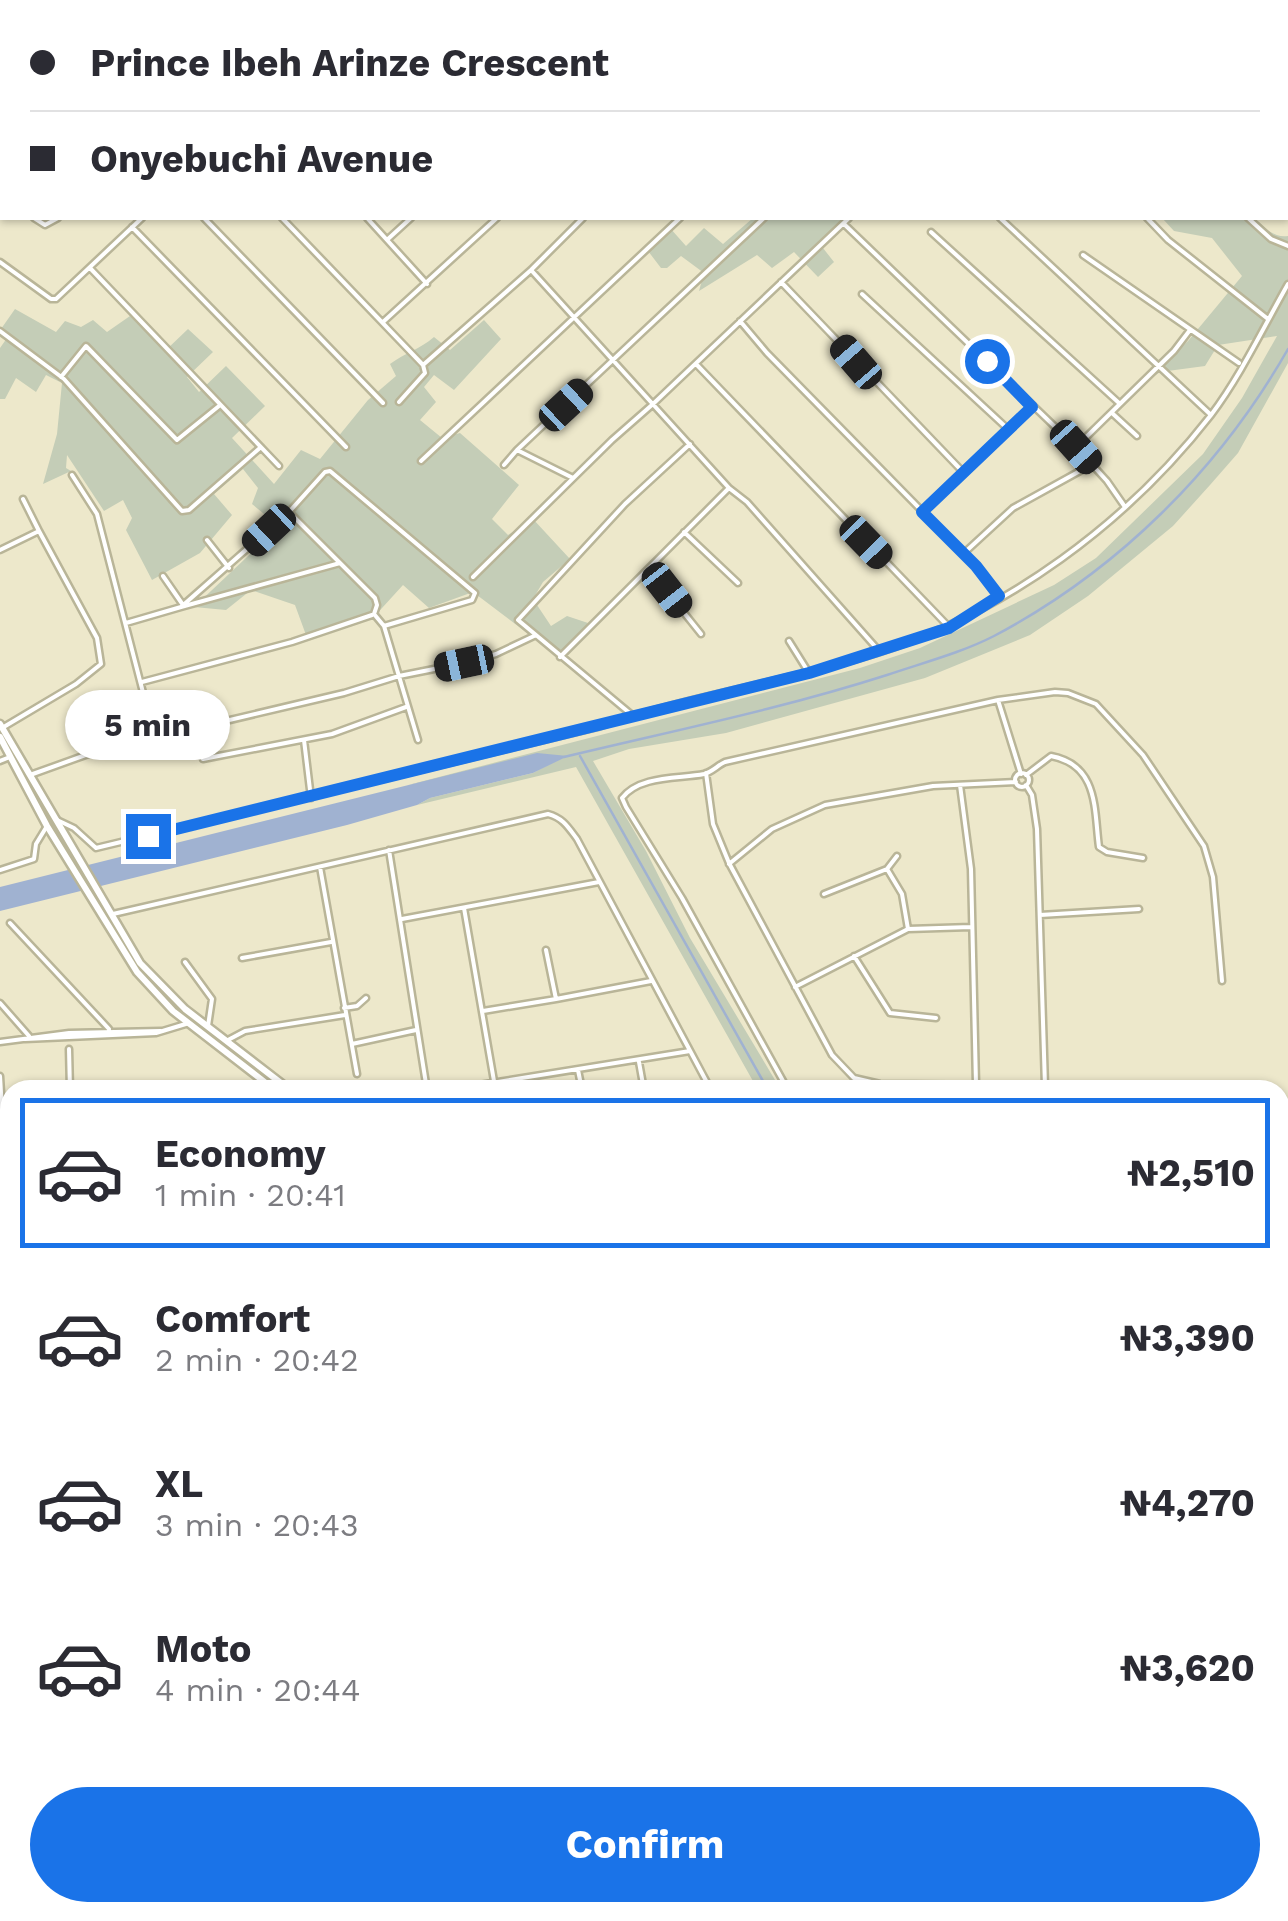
<!DOCTYPE html>
<html lang="en">
<head>
<meta charset="utf-8">
<style>
  :root { --surface:#fff; --page:#f2f2f3; --text:#2b2b33; --muted:#7c7c81; --line:#e1e1e2; --accent:#1a73e8 }
  body { margin:0; font-family:"Work Sans",sans-serif; background:var(--page); color:var(--text); height:100vh; display:flex; flex-direction:column; font-size:38px; white-space:nowrap }
  * { box-sizing:border-box; margin:0 }
  p { font-size:32px; color:var(--muted) }
  .icon { flex:none; width:55px; height:55px; fill:none; stroke:currentColor; stroke-width:2; stroke-linecap:round; stroke-linejoin:round }
  .map { position:relative; flex:1; overflow:hidden }
  .side { position:absolute; left:0px; top:1080px; width:1290px; height:842px; display:flex; flex-direction:column; background:var(--surface); border-radius:30px 30px 0 0; box-shadow:0 2px 8px #0004 }
  .side>* { flex:none }
  .hud { position:absolute; left:0px; top:0px; width:1290px; height:220px; box-shadow:0 2px 8px #0004; display:grid; align-content:center; height:220px; padding:0 30px; background:var(--surface) }
  .end { position:absolute; width:45px; height:45px; margin:-22px; border:12px solid #1a73e8; background:#fff; box-shadow:0 0 0 5px #fff }
  .from { border-radius:50% }
  .bubble { position:absolute; height:70px; border-radius:35px; background:var(--surface); box-shadow:0 2px 8px #0004; font-size:32px; font-weight:700; line-height:70px; text-align:center }
  .car { position:absolute; width:30px; height:60px; margin:-30px -15px; border-radius:12px; box-shadow:0 0 8px 2px #0007; background:linear-gradient(#222 24%,#8ab4d8 0 40%,#222 0 76%,#8ab4d8 0 86%,#222 0) }
  .hud b { display:flex; align-items:center; gap:35px; height:95px; font-size:38px }
  .hud b+b { border-top:2px solid var(--line) }
  .hud i { width:25px; height:25px; background:var(--text) }
  ul { padding:18px 0 0; list-style:none }
  li { display:flex; align-items:center; gap:30px; height:150px; margin:0 20px 15px; padding:0 10px; border:5px solid transparent; border-radius:0px }
  li div { flex:1 }
  li b { display:block; font-size:38px }
  li em { font-style:normal; font-weight:700 }
  li.current { border-color:var(--accent) }
  li>.icon { width:90px; height:90px; stroke-width:1.5 }
  .primary-button { display:flex; gap:20px; margin-top:auto; padding:20px 30px }
  .primary-button a { flex:1; height:115px; border-radius:60px; background:var(--accent); color:#fff; font-size:40px; font-weight:700; line-height:115px; text-align:center }
  .map>svg:first-child { display:block }
  .green { fill:#c4cdb7 }
  .water { fill:#a0b2d1 }
  .lines { fill:none; stroke-linecap:round; stroke-linejoin:round }
  .stream { stroke:#a0b2d1; stroke-width:2.5 }
  .street-casing { stroke:#b9b598; stroke-width:9 }
  .secondary-casing { stroke:#b9b598; stroke-width:11 }
  .street { stroke:#fff; stroke-width:4 }
  .secondary { stroke:#fff; stroke-width:6 }
  .route { stroke:#1a73e8; stroke-width:12 }
</style>
</head>
<body>
<div class="map">
<svg width="1288" height="1921" viewBox="0 0 1288 1921">
  <rect width="100%" height="100%" fill="#ede8cb"/>
  <path class="green" d="M753,218H848L819,243L834,262L818,277L794,252L772,268L757,255L699,291L704,273L681,256L667,268H661L648,251L670,228L686,246L704,228L723,244Z
    M1162,218H1254C1264,227 1273,238 1288,236V363L1238,453L1210,485L1173,526L1088,596L1030,635L925,678L726,733L629,749L593,761L646,851L690,938L781,1090H758L576,767L417,805L430,798L533,773L566,756L408,785L860,668L920,648L1054,585L1096,558L1203,454L1242,398L1277,336L1218,345L1205,366L1160,372L1125,397L1188,341L1242,276L1212,238L1174,231Z
    M15,309L56,332L65,321L81,327L93,320L107,332L130,316L165,351L188,329L213,352L187,377L199,392L226,366L265,406L232,438L274,484L301,450L320,459L368,400L396,376L390,364C405,353 420,349 434,337L450,350L484,320L501,339L454,390L434,375L424,387L436,402L420,420L442,438L460,433L519,485L492,519L508,535L533,519L570,559L543,582L533,599L551,626L567,616L588,623L565,652L531,636L473,592L429,608L403,585L372,619L306,635L295,605L251,590L226,610L194,607L264,541L270,519L252,504L258,488L243,469L214,494L232,515L200,553L152,580L126,530L132,518L123,500L104,511L67,455L66,468L71,471L43,484L57,434L62,383L46,375L36,392L16,378L5,399H0V348L7,338L1,329Z"/>
  <path class="water" d="M537,753L568,756L533,773L430,798L417,805L347,825L0,911V887Z
    M0,1276L10,1280V1529L0,1534Z"/>
  <g class="lines">
    <path class="stream" d="M580,756L768,1090
      M564,757C672,731 781,709 887,675C922,663 961,653 994,636C1117,571 1219,470 1288,349"/>
    <defs>
      <path id="street" d="M110,0L113,2
        M189,0L191,2
        M276,0L279,2
        M385,0L388,2
        M466,0L468,2
        M548,0L550,2
        M627,0L630,2
        M868,0L871,2
        M944,0L946,2
        M1035,0L1038,2
        M1144,0L1146,2
        M1232,0L1234,2
        M283,2L286,0
        M368,2L371,0
        M642,2L644,0
        M720,2L723,0
        M815,2L817,0
        M1288,25V24
        M0,29L2,31
        M0,74L2,71
        M1288,149V150
        M0,176L2,174
        M0,193L2,195
        M34,218L45,225L58,218
        M204,218L383,403
        M282,218L423,365
        M367,218L427,284
        M1000,218L1211,415
        M1147,218L1168,240L1268,319
        M1248,218L1271,239L1288,246
        M844,224L1076,447L1107,481L1125,507
        M132,227L346,447
        M931,232L1119,403
        M388,239L411,218
        M1083,255L1239,363
        M0,262L51,299H56L142,218
        M90,268L279,466
        M531,270L729,488L747,502L880,652
        M781,282L963,472
        M862,294L1009,430
        M740,321L767,353L976,566L999,596
        M383,322L497,218
        M0,331L64,379L182,511L189,510L261,447
        M696,364L949,627
        M423,365L531,270L583,218
        M61,377L86,346L177,440L219,406
        M399,402L425,373L423,365
        M1112,413L1137,436
        M1076,447L1174,351L1190,330
        M517,450L764,218
        M421,461L680,218
        M504,465L517,450L573,478
        M72,475L97,514L155,739
        M289,512L375,598L377,605L374,614L384,626L418,740
        M922,512L1031,409
        M684,532L738,583
        M207,540L229,568
        M0,550L39,531L23,499
        M963,554L1013,508L1089,466
        M649,569L701,634
        M163,576L183,605
        M473,577L612,440L653,404L849,218
        M181,607L340,563
        M126,623L181,607L289,512L325,472L330,471L475,593L472,600L384,626
        M789,641L809,673
        M560,657L729,488
        M142,682L292,642L372,615
        M998,700L1021,774
        M632,715L518,620L625,504L690,444
        M2,728L76,684L101,664L97,638L39,531
        M304,740L311,798
        M203,759L332,734L406,707
        M0,761L10,757
        M706,773L713,824L729,863L832,1055L854,1078L880,1084L1129,1086L1130,1090
        M1015 780a7 7 0 1 1 14 0a7 7 0 1 1-14 0Z
        M30,775L94,752L344,693L399,676L464,663L496,654L534,636
        M1026,775L1051,756C1099,765 1094,810 1099,847L1107,852L1143,858
        M960,785L971,869L976,1084
        M1026,785L1032,795L1037,829L1045,1086
        M57,820L74,828L96,848L598,727C689,696 785,682 877,653C1007,612 1127,523 1211,415C1241,375 1263,328 1288,284
        M389,850L427,1090
        M729,864L772,829L825,805L933,786L1016,782
        M320,867L357,1074
        M887,869L902,894L908,929
        M0,870L34,859L36,844L47,826
        M824,894L887,869L897,856
        M464,908L494,1081
        M113,914L548,814C563,818 568,827 577,839L711,1090
        M1040,915L1139,909
        M402,919L599,882
        M10,923L109,1029
        M546,950L556,999L651,981
        M854,956L890,1013L936,1018
        M242,958L331,942
        M185,962L212,999L208,1026
        M795,987L908,929L971,927
        M0,1003L29,1036
        M344,1008L357,1006L366,998
        M483,1011L556,999
        M25,1039L156,1033L189,1023
        M228,1040L245,1031L345,1015
        M0,1042L69,1033L161,1031
        M352,1044L416,1030
        M69,1049L70,1090
        M639,1062L644,1090
        M578,1070L582,1090
        M0,1076L3,1126L0,1220L10,1227
        M448,1090L690,1051
        M788,1090L682,898L626,807L622,798C640,775 679,779 704,774C712,772 718,765 725,762L998,700L1055,692L1068,693L1096,704L1143,755L1204,846L1213,877L1222,981
        M0,1574L10,1569
        M3,1608L10,1631
        M0,1609L10,1604
        M0,1754L4,1761L0,1771
        M0,1844L10,1838
        M93,1912L98,1921
        M275,1912L278,1921
        M344,1912L346,1921
        M407,1912L409,1921
        M637,1912L639,1921
        M701,1912L711,1920L753,1912
        M1118,1912L1119,1921
        M0,1917L10,1911
        M257,1921L260,1920
        M530,1921L581,1912"/>
      <path id="secondary" d="M0,724L140,963L185,1009L290,1090
        M0,737L47,826L137,972L173,1011L275,1090
        M1280,1478L1288,1415
        M1280,1548L1281,1516L1288,1485
        M1280,1550L1285,1633L1288,1821
        M894,1912V1921
        M904,1912L905,1921
        M1279,1912L1280,1921
        M1260,1921L1269,1912"/>
    </defs>
    <use href="#street" class="street-casing"/>
    <use href="#secondary" class="secondary-casing"/>
    <use href="#street" class="street"/>
    <use href="#secondary" class="secondary"/>
  </g>
  <g class="lines">
    <path class="route" d="M148,836L809,673L949,628L999,596L976,566L922,512L1032,407L987,361"/>
  </g>
</svg>
<i class="end from" style="left:987px;top:361px"></i>
<i class="end" style="left:148px;top:836px"></i>
<div class="bubble" style="left:65px;top:690px;width:165px">5 min</div>
<i class="car" style="left:856px;top:362px;rotate:319deg"></i>
<i class="car" style="left:566px;top:405px;rotate:47deg"></i>
<i class="car" style="left:1076px;top:447px;rotate:138deg"></i>
<i class="car" style="left:269px;top:530px;rotate:227deg"></i>
<i class="car" style="left:866px;top:542px;rotate:136deg"></i>
<i class="car" style="left:667px;top:590px;rotate:142deg"></i>
<i class="car" style="left:464px;top:663px;rotate:258deg"></i>
<div class="hud">
<b><i class="from"></i>Prince Ibeh Arinze Crescent</b>
<b><i></i>Onyebuchi Avenue</b>
</div>
<section class="side">
<ul>
<li class="current"><svg class="icon" aria-label="car" viewBox="0 0 24 24"><path d="M5 17H2v-5l4-1 3-4h7l3 4 3 1v5h-3M9 17h6M6 11h13"/><circle cx="7" cy="17" r="2"/><circle cx="17" cy="17" r="2"/></svg><div><b>Economy</b><p>1 min · 20:41</p></div><em>₦2,510</em></li>
<li><svg class="icon" aria-label="car" viewBox="0 0 24 24"><path d="M5 17H2v-5l4-1 3-4h7l3 4 3 1v5h-3M9 17h6M6 11h13"/><circle cx="7" cy="17" r="2"/><circle cx="17" cy="17" r="2"/></svg><div><b>Comfort</b><p>2 min · 20:42</p></div><em>₦3,390</em></li>
<li><svg class="icon" aria-label="car" viewBox="0 0 24 24"><path d="M5 17H2v-5l4-1 3-4h7l3 4 3 1v5h-3M9 17h6M6 11h13"/><circle cx="7" cy="17" r="2"/><circle cx="17" cy="17" r="2"/></svg><div><b>XL</b><p>3 min · 20:43</p></div><em>₦4,270</em></li>
<li><svg class="icon" aria-label="car" viewBox="0 0 24 24"><path d="M5 17H2v-5l4-1 3-4h7l3 4 3 1v5h-3M9 17h6M6 11h13"/><circle cx="7" cy="17" r="2"/><circle cx="17" cy="17" r="2"/></svg><div><b>Moto</b><p>4 min · 20:44</p></div><em>₦3,620</em></li>
</ul>
<div class="primary-button"><a>Confirm</a></div>
</section>
</div>
</body>
</html>
